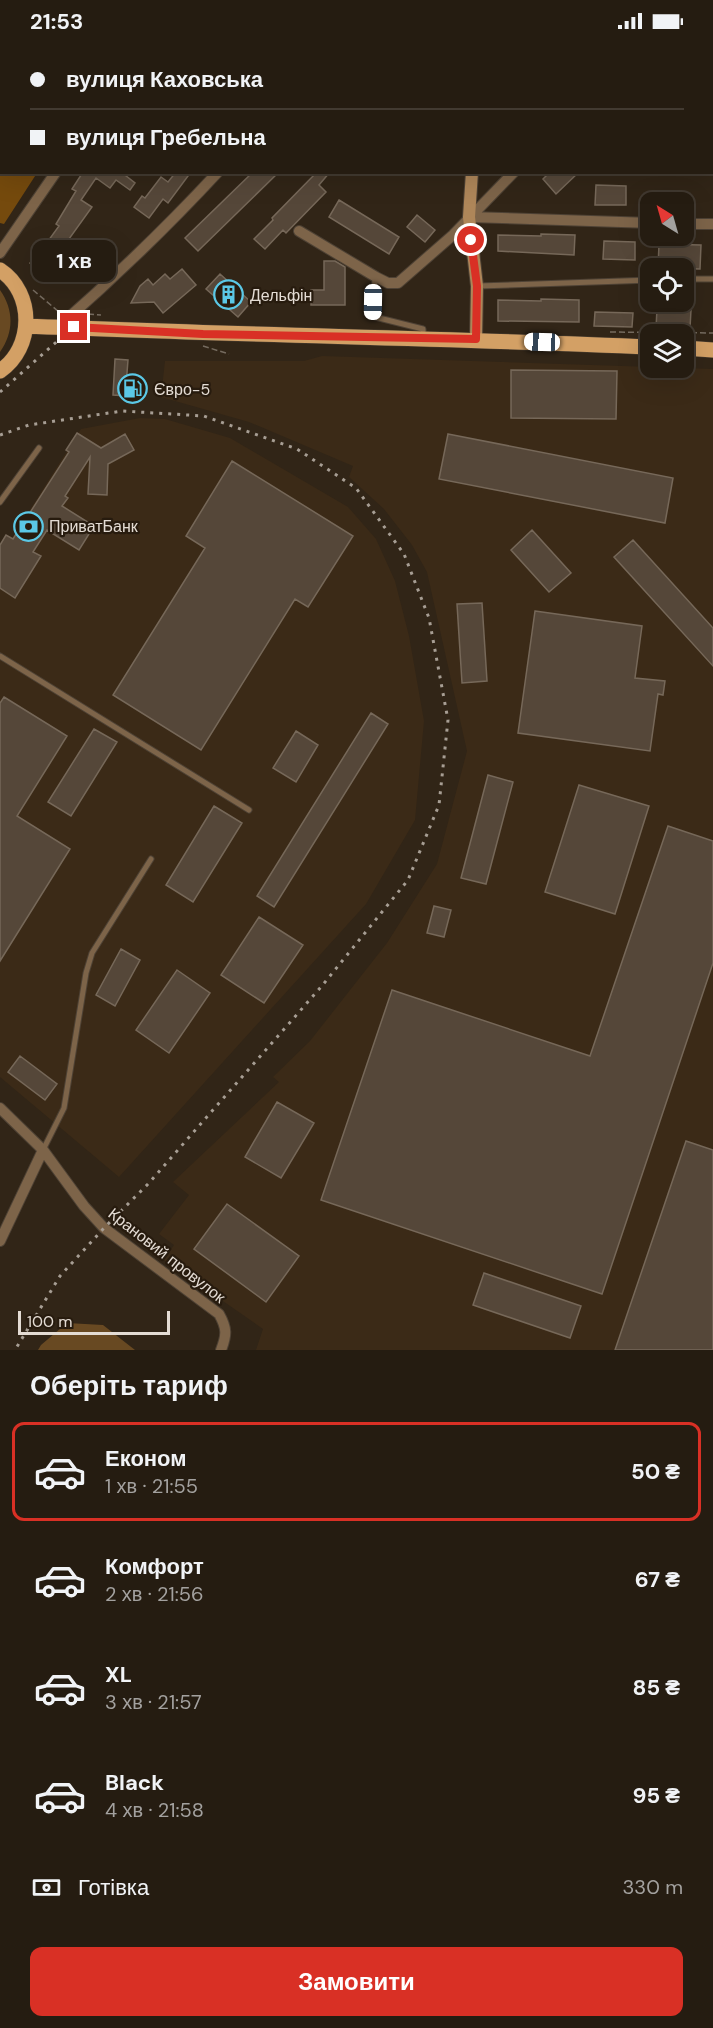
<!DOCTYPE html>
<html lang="uk">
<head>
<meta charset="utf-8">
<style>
  :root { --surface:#251c11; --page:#31291f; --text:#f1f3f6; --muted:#a3a19f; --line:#423a31; --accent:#d93025 }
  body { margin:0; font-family:"DM Sans",sans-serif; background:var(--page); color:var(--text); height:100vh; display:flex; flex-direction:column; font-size:22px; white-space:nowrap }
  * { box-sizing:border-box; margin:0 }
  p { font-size:20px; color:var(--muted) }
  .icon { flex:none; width:33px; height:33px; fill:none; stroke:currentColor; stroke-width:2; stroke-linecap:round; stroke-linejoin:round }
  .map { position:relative; height:1308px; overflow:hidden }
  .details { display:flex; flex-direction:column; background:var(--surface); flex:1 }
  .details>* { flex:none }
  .hud { position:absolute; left:0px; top:0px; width:714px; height:132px; box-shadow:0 6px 24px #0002,0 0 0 2px var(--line); display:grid; align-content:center; height:132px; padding:0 30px; background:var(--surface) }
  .needle { width:39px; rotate:323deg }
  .buttons { position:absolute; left:640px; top:150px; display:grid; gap:12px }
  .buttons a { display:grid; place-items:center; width:54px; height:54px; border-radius:12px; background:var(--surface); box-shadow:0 6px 24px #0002,0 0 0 2px var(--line); font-size:30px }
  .scale { position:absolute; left:18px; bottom:15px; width:152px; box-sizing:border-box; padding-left:6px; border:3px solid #e4dcd4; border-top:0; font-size:16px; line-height:21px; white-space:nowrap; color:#e4dcd4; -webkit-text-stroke:4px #271b0e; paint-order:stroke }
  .end { position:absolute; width:27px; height:27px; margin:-14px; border:8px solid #d93025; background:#fff; box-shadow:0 0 0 3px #fff }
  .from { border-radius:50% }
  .bubble { position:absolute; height:42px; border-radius:12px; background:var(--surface); box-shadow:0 6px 24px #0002,0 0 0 2px var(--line); font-size:20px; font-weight:700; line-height:42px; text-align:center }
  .car { position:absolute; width:18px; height:36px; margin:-18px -9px; border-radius:8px; box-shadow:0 0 4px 2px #0007; background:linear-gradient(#fff 24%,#345 0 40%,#fff 0 76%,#345 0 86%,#fff 0) }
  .hud b { display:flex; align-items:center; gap:21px; height:57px; font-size:22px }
  .hud b+b { border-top:2px solid var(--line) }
  .hud i { width:15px; height:15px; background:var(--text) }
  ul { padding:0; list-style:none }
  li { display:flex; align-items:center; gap:18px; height:99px; margin:0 12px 9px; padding:0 18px; border:3px solid transparent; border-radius:12px }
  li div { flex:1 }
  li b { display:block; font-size:22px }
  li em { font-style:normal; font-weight:700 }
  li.on { border-color:var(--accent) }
  li>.icon { width:54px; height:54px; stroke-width:1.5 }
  h2 { padding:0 30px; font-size:27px; line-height:72px }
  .pay { display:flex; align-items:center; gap:15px; height:66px; padding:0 30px; font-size:22px }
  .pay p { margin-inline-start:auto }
  .action { display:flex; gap:12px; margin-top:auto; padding:12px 30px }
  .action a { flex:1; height:69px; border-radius:12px; background:var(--accent); color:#fff; font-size:24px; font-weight:700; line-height:69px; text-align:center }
  .status { display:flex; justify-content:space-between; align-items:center; height:42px; padding:0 30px; background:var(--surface); direction:ltr }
  .status svg { height:16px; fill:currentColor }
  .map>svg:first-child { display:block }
  .built { fill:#3b2a17 }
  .green { fill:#684922 }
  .forest { fill:#754a0d }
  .building { fill:#554739; stroke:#766859; stroke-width:1.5 }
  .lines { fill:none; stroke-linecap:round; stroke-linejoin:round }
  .lane-casing { stroke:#4e4235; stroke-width:7 }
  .street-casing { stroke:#4e4235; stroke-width:12 }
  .secondary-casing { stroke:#4e4235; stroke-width:14 }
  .primary-casing { stroke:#4e4235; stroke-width:16 }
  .path { stroke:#756b5f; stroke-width:1.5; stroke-dasharray:6 3; stroke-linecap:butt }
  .lane { stroke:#7d6449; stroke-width:5 }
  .street { stroke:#7d6449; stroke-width:10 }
  .secondary { stroke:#ae8659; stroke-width:12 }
  .primary { stroke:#d3a065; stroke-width:15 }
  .rail { stroke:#a79e94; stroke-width:3; stroke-dasharray:3 6; stroke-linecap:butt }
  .route { stroke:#d93025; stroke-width:8 }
  .labels { text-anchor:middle; stroke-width:4.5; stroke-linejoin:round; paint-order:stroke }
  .poi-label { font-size:16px; fill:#e4dcd4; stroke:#271b0e; text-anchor:start }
  .street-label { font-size:16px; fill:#e4dcd4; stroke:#271b0e }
</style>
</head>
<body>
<div class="status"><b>21:53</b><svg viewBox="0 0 49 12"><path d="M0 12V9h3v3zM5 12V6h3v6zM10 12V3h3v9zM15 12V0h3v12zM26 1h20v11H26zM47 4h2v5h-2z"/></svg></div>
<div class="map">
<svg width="713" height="1308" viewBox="0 0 713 1308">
  <rect width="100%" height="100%" fill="#312517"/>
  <path class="built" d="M322,314L713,327V1308H256L263,1287L164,1218L174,1203L159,1192L189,1153L173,1140L279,1040L273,1035L310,999L387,901L437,822L467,709L427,530L412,503L384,467L349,435L353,424L249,380L161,355L165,319H304Z
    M140,376L165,377L230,396L348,465L376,497L395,539L409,594L424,679L415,778L366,862L119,1135L0,1035V515L81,387Z"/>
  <path class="green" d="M0,248C14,268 14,290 0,310Z
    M67,1281L103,1283L135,1308H38L41,1303Z"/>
  <path class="forest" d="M0,0H117L116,2H2V130L37,131L4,182L0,181Z"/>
  <path class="building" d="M83,130H121L135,141L130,148L116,138L110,146L96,136L81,158L92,165L51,222L60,228L54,237L30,221L37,212L38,213L59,184L56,182L76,149L72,147Z
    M176,130H191L168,161L163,157L149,176L134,165L142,154L145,156L161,135L168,140Z
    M253,130H279L198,209L185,196Z
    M317,130H330L319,143L326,150L286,191L283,188L265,207L254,197L273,178L272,176Z
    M550,130H579L556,152L543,137Z
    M596,143L626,144V163H595Z
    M339,158L399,195L389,212L329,175Z
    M417,173L435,188L425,200L407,185Z
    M541,192L575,193L574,213L498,209V193L541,194Z
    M604,199L635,200V218L603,217Z
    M659,202L701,203L700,227L658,226Z
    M324,219H335L345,225V263H311V248H324Z
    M182,227L196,243L163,271L154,260L131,261L140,244L148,237L153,243L165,232L170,237Z
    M220,232L251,260L238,275L206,247Z
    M541,257L579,258V280L498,279V258L541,259Z
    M657,267L691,268L690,286H656Z
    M595,270L633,271L632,285L594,284Z
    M115,317L128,318L126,344L143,345L142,355L113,353Z
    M511,328L617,329L616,377L511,376Z
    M77,391L101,406L125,392L134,408L108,422L107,453L88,452L90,415L65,454L68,456L62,464L94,484L79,508L47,488L33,510L41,514L15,556L0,546V503L6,493L13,497L69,410L66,408Z
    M448,392L673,436L665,481L439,437Z
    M232,419L353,494L308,565L295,557L201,708L113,653L205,506L186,494Z
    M532,488L571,531L549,550L511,508Z
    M633,498L713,586V624L614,515Z
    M482,561L487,639L462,641L457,562Z
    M535,569L642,584L635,636L665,639L663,653L658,652L650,709L518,691Z
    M4,655L67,694L17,774L70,807L0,919V661Z
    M371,671L388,682L274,865L257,854Z
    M94,687L117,700L71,774L48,760Z
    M296,689L318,703L296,740L273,726Z
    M488,733L513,740L486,842L461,836Z
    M579,743L649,764L615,872L545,850Z
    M214,764L242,781L193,860L166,843Z
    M668,784L713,799V921L602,1252L321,1158L392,948L590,1014Z
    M434,864L451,868L444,895L427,891Z
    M259,875L303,903L264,961L221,933Z
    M121,907L140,918L115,964L96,953Z
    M177,928L210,951L169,1011L136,988Z
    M20,1014L57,1042L45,1058L8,1030Z
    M277,1060L314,1081L281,1136L245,1115Z
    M686,1099L713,1108V1308H615Z
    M227,1162L299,1214L266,1260L194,1207Z
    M484,1231L581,1264L570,1296L473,1263Z"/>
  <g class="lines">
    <defs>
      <path id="lane" d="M543,2L544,0
        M375,236L373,272L375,275L423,287V294
        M684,237H713
        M478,244L651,238
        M0,460L39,406
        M0,614L249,768
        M43,1108L64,1066L86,931L92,911L151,817"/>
      <path id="street" d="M142,2L143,0
        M302,2L303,0
        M643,2L644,0
        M469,175L651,181
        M684,182H713
        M299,189L376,235L388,241H398L453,193L514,130
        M0,211L56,130
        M58,285C114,236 167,185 218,130
        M0,1066L43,1108L84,1164L104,1186L219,1272C227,1286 227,1293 221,1308
        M0,1199L43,1108"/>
      <path id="secondary" d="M480,2V0
        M472,130L469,175L477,244L476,297"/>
      <path id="primary" d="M0,228C35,251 34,306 0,329
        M26,284C234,293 443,296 651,305
        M684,306L713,308"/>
    </defs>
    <use href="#lane" class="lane-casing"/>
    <use href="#street" class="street-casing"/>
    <use href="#secondary" class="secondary-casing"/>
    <use href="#primary" class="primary-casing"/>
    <path class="path" d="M33,248L59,270
      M88,272L101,273
      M610,290L713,291
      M203,304L229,312"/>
    <use href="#lane" class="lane"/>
    <use href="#street" class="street"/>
    <use href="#secondary" class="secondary"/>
    <use href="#primary" class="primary"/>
    <path class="rail" d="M0,350L88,272
      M0,393L29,383L122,369L204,374L297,407L356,446L404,512L429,576L448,678L439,763L408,838L321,945L148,1142L104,1186L60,1234L15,1308"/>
  </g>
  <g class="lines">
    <path class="route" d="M74,285L203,292L476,297L477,244L471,198"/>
  </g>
  <defs>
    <symbol id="building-ring" viewBox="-11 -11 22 22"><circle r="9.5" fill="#271b0e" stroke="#5bc8e6" stroke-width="1.5"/><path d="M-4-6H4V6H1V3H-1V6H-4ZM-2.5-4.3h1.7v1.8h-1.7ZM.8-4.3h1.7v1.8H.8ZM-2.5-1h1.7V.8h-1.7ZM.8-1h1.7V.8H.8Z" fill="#5bc8e6"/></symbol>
    <symbol id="fuel-ring" viewBox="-11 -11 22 22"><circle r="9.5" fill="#271b0e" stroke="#5bc8e6" stroke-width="1.5"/><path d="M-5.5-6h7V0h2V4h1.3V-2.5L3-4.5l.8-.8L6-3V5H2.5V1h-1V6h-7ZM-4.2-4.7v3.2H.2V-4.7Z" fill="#5bc8e6"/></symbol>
    <symbol id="bank-ring" viewBox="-11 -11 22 22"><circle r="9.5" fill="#271b0e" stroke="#5bc8e6" stroke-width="1.5"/><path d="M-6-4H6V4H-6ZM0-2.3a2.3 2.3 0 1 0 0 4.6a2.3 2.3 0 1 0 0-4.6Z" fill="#5bc8e6"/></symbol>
  </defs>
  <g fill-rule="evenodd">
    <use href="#building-ring" x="212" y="236" width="33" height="33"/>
    <use href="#fuel-ring" x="116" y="330" width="33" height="33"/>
    <use href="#bank-ring" x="12" y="468" width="33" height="33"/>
  </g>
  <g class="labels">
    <g class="poi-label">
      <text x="250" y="259">Дельфін</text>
      <text x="154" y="353">Євро-5</text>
      <text x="49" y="490">ПриватБанк</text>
    </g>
    <g class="street-label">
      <text transform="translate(167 1213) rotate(38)" y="6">Крановий провулок</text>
    </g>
  </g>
</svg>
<div class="buttons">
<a><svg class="needle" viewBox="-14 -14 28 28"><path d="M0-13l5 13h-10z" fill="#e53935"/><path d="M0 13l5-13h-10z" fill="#a3a19f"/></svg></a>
<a><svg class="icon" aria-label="locate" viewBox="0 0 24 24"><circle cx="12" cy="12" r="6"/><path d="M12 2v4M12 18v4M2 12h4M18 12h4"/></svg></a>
<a><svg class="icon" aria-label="layers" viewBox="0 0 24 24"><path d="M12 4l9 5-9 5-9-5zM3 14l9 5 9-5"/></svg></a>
</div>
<div class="scale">100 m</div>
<i class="end from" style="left:471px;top:198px"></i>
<i class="end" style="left:74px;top:285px"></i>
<div class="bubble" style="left:32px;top:198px;width:84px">1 хв</div>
<i class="car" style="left:373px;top:260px;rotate:181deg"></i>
<i class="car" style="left:542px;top:300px;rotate:272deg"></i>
<div class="hud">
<b><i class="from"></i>вулиця Каховська</b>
<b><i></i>вулиця Гребельна</b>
</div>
</div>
<section class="details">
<h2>Оберіть тариф</h2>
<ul>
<li class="on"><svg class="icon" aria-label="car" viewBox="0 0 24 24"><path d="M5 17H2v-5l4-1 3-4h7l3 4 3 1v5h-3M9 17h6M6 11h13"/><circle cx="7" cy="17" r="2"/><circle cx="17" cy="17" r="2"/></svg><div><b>Економ</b><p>1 хв · 21:55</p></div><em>50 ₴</em></li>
<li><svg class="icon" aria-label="car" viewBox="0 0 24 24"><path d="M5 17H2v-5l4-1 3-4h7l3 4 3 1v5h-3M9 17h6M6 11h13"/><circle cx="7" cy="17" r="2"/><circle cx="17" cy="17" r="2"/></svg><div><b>Комфорт</b><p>2 хв · 21:56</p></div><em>67 ₴</em></li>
<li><svg class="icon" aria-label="car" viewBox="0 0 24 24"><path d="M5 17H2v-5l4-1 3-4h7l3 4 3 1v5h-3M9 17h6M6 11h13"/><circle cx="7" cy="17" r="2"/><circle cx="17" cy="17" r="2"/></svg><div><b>XL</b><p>3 хв · 21:57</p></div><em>85 ₴</em></li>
<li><svg class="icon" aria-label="car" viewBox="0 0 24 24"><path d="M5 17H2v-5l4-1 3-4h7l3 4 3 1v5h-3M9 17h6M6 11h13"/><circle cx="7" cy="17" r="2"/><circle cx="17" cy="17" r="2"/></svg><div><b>Black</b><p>4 хв · 21:58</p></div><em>95 ₴</em></li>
</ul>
<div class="pay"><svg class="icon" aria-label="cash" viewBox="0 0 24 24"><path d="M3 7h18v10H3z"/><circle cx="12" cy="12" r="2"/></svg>Готівка<p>330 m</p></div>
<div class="action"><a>Замовити</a></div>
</section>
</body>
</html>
